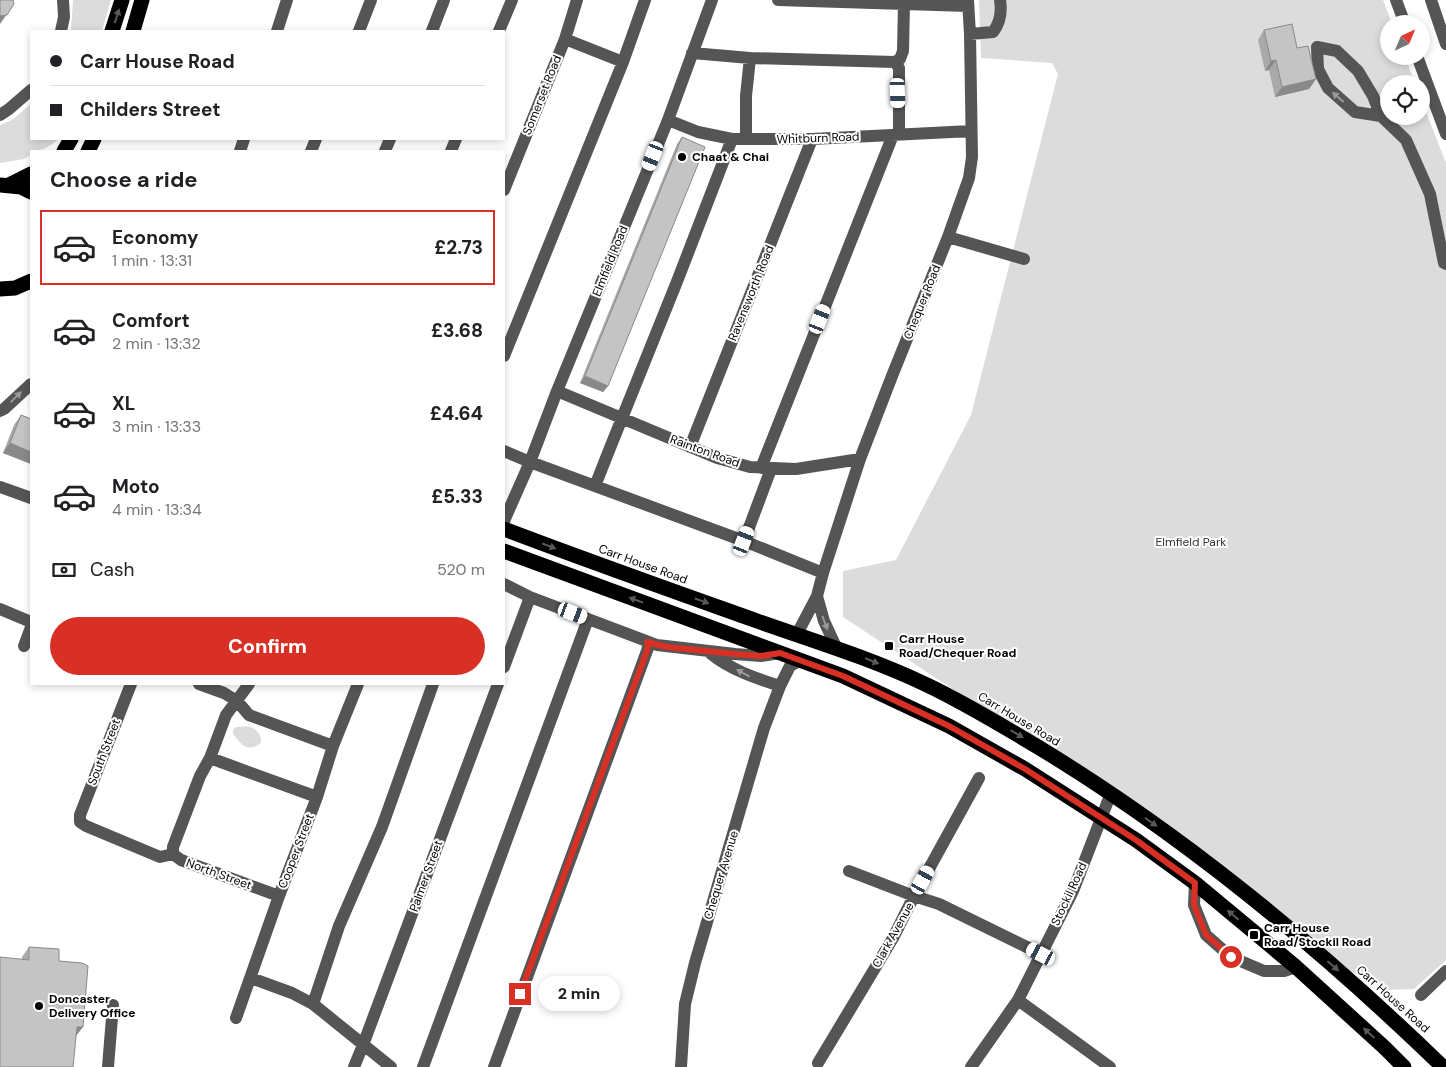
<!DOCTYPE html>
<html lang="en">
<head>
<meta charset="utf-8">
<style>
  :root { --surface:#fff; --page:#f2f2f2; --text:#202124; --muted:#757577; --line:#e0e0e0; --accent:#d93025 }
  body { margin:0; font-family:"DM Sans",sans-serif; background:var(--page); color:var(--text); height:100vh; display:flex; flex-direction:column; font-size:19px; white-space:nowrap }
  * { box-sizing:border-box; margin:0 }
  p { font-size:16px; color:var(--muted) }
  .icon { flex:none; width:28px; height:28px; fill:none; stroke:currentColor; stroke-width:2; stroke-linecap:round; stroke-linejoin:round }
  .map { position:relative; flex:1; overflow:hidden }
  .details { position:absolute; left:30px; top:150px; width:475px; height:535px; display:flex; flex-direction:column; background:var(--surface); border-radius:0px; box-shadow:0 2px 8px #0003 }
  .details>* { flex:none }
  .top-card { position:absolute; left:30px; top:30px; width:475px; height:110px; border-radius:0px; box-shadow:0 2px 8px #0003; display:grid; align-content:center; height:110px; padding:0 20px; background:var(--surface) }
  .needle { width:32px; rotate:44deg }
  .fabs { position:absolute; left:1380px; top:15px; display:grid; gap:10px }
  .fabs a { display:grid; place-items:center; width:50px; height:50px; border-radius:50%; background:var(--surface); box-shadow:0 2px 8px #0003; font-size:25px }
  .end { position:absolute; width:22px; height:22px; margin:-11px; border:6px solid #d93025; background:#fff; box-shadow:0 0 0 2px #fff }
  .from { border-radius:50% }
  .bubble { position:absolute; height:35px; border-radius:18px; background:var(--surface); box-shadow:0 2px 8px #0003; font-size:16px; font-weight:800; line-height:35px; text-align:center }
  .car { position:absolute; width:15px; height:30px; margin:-15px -8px; border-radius:6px; box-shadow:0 0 4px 1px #0007; background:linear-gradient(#fff 24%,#345 0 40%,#fff 0 76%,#345 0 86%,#fff 0) }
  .top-card b { display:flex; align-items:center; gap:18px; height:48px; font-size:19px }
  .top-card b+b { border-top:1px solid var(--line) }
  .top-card i { width:12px; height:12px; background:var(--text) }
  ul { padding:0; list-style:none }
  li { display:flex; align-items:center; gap:15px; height:75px; margin:0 10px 8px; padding:0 10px; border:2px solid transparent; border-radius:0px }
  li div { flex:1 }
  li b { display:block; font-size:19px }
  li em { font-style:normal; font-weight:800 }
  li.active { border-color:var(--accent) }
  li>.icon { width:45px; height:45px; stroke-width:1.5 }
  h2 { padding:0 20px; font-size:22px; line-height:60px }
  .pay { display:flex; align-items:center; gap:12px; height:55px; padding:0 20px; font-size:19px }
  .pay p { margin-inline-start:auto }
  .cta { display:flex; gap:10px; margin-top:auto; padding:10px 20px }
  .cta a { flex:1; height:58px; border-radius:30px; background:var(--accent); color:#fff; font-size:20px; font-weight:800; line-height:58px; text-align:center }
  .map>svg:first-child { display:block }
  .green { fill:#dcdcdc }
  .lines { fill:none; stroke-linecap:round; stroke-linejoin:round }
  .minor { stroke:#555; stroke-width:12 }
  .highway { stroke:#000; stroke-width:15 }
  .wall { fill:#a9a9a9 }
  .shaded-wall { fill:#898989 }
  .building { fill:#c4c4c4; stroke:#898989 }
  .oneway { fill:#595959 }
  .oneway2 { fill:#999 }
  .route { stroke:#d93025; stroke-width:6 }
  .poi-dot { fill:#000; stroke:#fff; stroke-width:2 }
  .labels { text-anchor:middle; stroke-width:4; stroke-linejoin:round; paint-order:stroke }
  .street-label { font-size:12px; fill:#000; stroke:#fff }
  .poi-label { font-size:12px; font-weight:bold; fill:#000; stroke:#fff; text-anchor:start }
  .park-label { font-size:12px; fill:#333; stroke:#fff }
</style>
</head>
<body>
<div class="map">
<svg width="1446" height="1067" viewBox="0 0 1446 1067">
  <rect width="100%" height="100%" fill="#fff"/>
  <path class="green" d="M73,0H111L102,31H71Z
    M979,0H1383L1392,24H1389V56H1405L1415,84H1389V116H1421V99L1446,163V960L1414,989L1386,990L1323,957L1111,793L843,617V571L896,560L971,415L1058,74L1052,63L981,58Z
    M31,104V139H58C50,147 43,151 31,151V155L24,159L0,163V125L12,120Z
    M236,727C240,727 246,726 250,727C257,729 262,736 261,743C247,753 242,745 233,734V730Z"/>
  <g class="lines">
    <path class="minor" d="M778,0L968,6
      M1396,0L1405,24
      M1431,0L1446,44
      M61,31L64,17L63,0
      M277,31L287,0
      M359,31L371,0
      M432,31L444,0
      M499,31L512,0
      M970,34L993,32C1000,23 1002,12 1000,0
      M565,39L623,62
      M692,53L750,58L895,62L899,68V135
      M1417,56L1446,134
      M895,62L900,59L903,51L904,4
      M0,115L9,109L31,90
      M1381,116L1355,112L1328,88L1318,69L1317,47L1337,51L1358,71L1373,96L1381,116L1406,140L1430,194L1444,263L1446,264
      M668,120L698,132L732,139H812L971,131
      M746,139V96L750,58
      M240,151L244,139
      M311,151L316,139
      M385,151L390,139
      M451,151L456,139
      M504,190L565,39L577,0
      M948,237L1024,259
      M504,356L623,62L645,0
      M557,391L717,458L750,467L796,469L860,459
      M0,411L4,409L31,384
      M690,447L812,139
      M504,451L530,462L744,541L771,469
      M761,468L893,135
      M595,486L608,453L678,279L732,139
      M0,487L31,498
      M504,521L530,462L557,391L668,120L712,0
      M744,541L823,573
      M504,584L530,597L657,645L735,654L761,656L780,653
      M817,596L824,621L837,649
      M0,609L31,622
      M797,634L817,596L823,573L860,459L892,376L948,237L969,178L972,157L970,34L968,0
      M24,646L31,627
      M710,653C731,670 755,678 780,686
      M504,667L530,597
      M131,684L80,815V822L86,826L160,857L173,854
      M199,684L224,693L237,701L249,715L333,746
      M210,758L317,797
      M173,854V847L200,776L210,758L226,715L249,684
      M173,854L181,860L279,896
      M849,871L914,896L939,904L1041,954
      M1195,883L1194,905L1206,935L1231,957L1264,971H1284L1296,967
      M251,978L292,993L313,1004L391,1067
      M1421,995L1446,971
      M1018,1000L1110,1067
      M313,1004L339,926L382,827L433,684
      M236,1018L279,896L317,797L333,746L358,684
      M818,1063L893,938L914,896L979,778
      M108,1067L113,1005
      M354,1067L363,1045L498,684
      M423,1067L588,619
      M494,1067L648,648L647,642
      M681,1067L685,1004L695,963L764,728L780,686L790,666L800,660
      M971,1067L1018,1000L1073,891L1111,793"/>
    <path class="highway" d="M112,31L122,0
      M133,31L142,0
      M64,151L71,139
      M88,151L94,139
      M0,185L21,187L31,192
      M9,185L31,174
      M0,289L15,288L31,281
      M504,529C588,561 673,591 757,621C814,641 873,659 927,685C965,703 1001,725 1038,747C1185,836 1319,947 1443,1067
      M504,551L843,676L949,726L1025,769L1136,840L1195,883L1296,967L1385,1048L1404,1067"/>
  </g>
  <path class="wall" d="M1264,30L1297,48L1316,79L1309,89L1275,97L1269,70L1265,71L1258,40Z
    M682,137L608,386L603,392L580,383L677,144Z
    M21,415L31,419V464L3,453L14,425Z
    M29,947L59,961L76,1036L22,959V957Z"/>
  <path class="shaded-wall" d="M14,4L0,24V16Z
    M1276,60L1269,70L1265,71L1271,61Z
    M1316,79L1309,89L1275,97L1282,87Z
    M585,376L608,386L603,392L580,383Z
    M10,443L31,452V464L3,453Z
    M77,1027H83L76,1036Z"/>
  <path class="building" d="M0,0H13L14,4L7,15L0,16Z
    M1292,24L1297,48L1308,46L1316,79L1282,87L1276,60L1271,61L1264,30Z
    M682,137L705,147L608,386L585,376Z
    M21,415L31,419V452L10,443Z
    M29,947L59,949V961L82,963L88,966L83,1027H77L73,1067H0V957L29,960Z"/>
  <defs><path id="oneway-solid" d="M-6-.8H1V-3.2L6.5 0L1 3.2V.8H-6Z" transform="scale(1.25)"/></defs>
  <g class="oneway">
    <use href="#oneway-solid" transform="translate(117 16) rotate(-72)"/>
    <use href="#oneway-solid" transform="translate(549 546) rotate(21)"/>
    <use href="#oneway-solid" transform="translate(636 600) rotate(-160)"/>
    <use href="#oneway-solid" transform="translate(702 601) rotate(19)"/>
    <use href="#oneway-solid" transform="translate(872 661) rotate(22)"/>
    <use href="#oneway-solid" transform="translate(1017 734) rotate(31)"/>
    <use href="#oneway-solid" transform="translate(1151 822) rotate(35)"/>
    <use href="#oneway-solid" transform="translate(1233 915) rotate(-140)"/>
    <use href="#oneway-solid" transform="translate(1333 966) rotate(41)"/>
    <use href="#oneway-solid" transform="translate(1369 1033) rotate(-138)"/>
  </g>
  <g class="oneway2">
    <use href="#oneway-solid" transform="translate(1338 97) rotate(-139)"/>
    <use href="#oneway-solid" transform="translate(16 397) rotate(-44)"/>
    <use href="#oneway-solid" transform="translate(825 623) rotate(69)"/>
    <use href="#oneway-solid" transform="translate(743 673) rotate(-151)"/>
  </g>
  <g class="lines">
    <path class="route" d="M520,994L648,648L647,642L667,647L735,654L761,656L780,653L843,676L949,726L1025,769L1136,840L1195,883L1194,905L1206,935L1231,957"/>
  </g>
  <g class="poi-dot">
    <circle cx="682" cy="157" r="5"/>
    <rect x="884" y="641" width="10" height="10" rx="2.5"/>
    <rect x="1249" y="930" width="10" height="10" rx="2.5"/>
    <circle cx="39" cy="1006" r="5"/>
  </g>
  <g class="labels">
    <g class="street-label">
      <text transform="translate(542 95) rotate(-68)" y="4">Somerset Road</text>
      <text transform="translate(818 138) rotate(-2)" y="4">Whitburn Road</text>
      <text transform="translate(610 261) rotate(-68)" y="4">Elmfield Road</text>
      <text transform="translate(751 293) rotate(-68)" y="4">Ravensworth Road</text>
      <text transform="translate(922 302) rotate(-68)" y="4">Chequer Road</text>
      <text transform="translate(705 451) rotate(20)" y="4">Rainton Road</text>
      <text transform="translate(643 564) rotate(20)" y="4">Carr House Road</text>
      <text transform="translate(1019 719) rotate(31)" y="4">Carr House Road</text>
      <text transform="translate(104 752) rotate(-69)" y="4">South Street</text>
      <text transform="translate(296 851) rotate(-69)" y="4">Cooper Street</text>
      <text transform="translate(219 874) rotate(20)" y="4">North Street</text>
      <text transform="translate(721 875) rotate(-73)" y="4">Chequer Avenue</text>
      <text transform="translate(426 876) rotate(-70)" y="4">Palmer Street</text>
      <text transform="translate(1069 894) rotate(-65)" y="4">Stockil Road</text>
      <text transform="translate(893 935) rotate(-61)" y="4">Clark Avenue</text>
      <text transform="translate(1393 999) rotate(42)" y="4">Carr House Road</text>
    </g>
    <g class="poi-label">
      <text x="692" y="161">Chaat &amp; Chai</text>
      <text x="899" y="643">Carr House<tspan x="899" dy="14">Road/Chequer Road</tspan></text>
      <text x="1264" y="932">Carr House<tspan x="1264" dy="14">Road/Stockil Road</tspan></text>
      <text x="49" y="1003">Doncaster<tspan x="49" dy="14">Delivery Office</tspan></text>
    </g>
    <g class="park-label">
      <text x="1191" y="546">Elmfield Park</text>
    </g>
  </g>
</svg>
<div class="fabs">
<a><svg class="needle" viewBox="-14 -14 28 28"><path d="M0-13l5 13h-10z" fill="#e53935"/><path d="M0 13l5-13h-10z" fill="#757577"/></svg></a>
<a><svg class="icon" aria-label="locate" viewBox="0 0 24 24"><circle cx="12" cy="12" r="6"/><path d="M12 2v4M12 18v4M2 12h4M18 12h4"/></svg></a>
</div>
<i class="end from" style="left:1231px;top:957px"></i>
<i class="end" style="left:520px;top:994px"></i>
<div class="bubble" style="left:538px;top:976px;width:82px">2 min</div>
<i class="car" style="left:898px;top:93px;rotate:178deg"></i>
<i class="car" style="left:653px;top:156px;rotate:202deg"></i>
<i class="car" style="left:820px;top:319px;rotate:22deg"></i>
<i class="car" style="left:744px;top:541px;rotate:21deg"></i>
<i class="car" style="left:573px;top:613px;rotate:111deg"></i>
<i class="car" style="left:923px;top:880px;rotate:29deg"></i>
<i class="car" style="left:1041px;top:954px;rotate:297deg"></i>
<div class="top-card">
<b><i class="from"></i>Carr House Road</b>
<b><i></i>Childers Street</b>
</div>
<section class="details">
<h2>Choose a ride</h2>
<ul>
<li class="active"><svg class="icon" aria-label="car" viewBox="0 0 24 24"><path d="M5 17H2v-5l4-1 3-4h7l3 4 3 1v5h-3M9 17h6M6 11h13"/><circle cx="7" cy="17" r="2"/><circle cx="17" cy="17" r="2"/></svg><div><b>Economy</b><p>1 min · 13:31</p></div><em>£2.73</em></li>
<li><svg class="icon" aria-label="car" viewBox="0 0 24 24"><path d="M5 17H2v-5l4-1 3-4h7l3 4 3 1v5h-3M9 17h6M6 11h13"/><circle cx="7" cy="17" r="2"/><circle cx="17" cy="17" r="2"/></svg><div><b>Comfort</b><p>2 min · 13:32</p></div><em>£3.68</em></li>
<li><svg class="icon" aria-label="car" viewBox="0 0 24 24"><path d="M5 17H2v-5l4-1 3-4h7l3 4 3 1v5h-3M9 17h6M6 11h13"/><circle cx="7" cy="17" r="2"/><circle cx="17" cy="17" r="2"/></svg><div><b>XL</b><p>3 min · 13:33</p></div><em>£4.64</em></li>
<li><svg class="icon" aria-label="car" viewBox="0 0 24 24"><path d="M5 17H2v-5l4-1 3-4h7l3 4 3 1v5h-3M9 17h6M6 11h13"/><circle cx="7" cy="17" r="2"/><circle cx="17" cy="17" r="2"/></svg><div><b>Moto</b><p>4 min · 13:34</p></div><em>£5.33</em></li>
</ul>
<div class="pay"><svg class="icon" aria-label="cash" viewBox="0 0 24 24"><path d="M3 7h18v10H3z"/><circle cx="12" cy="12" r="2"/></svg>Cash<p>520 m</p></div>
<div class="cta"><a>Confirm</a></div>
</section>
</div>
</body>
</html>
